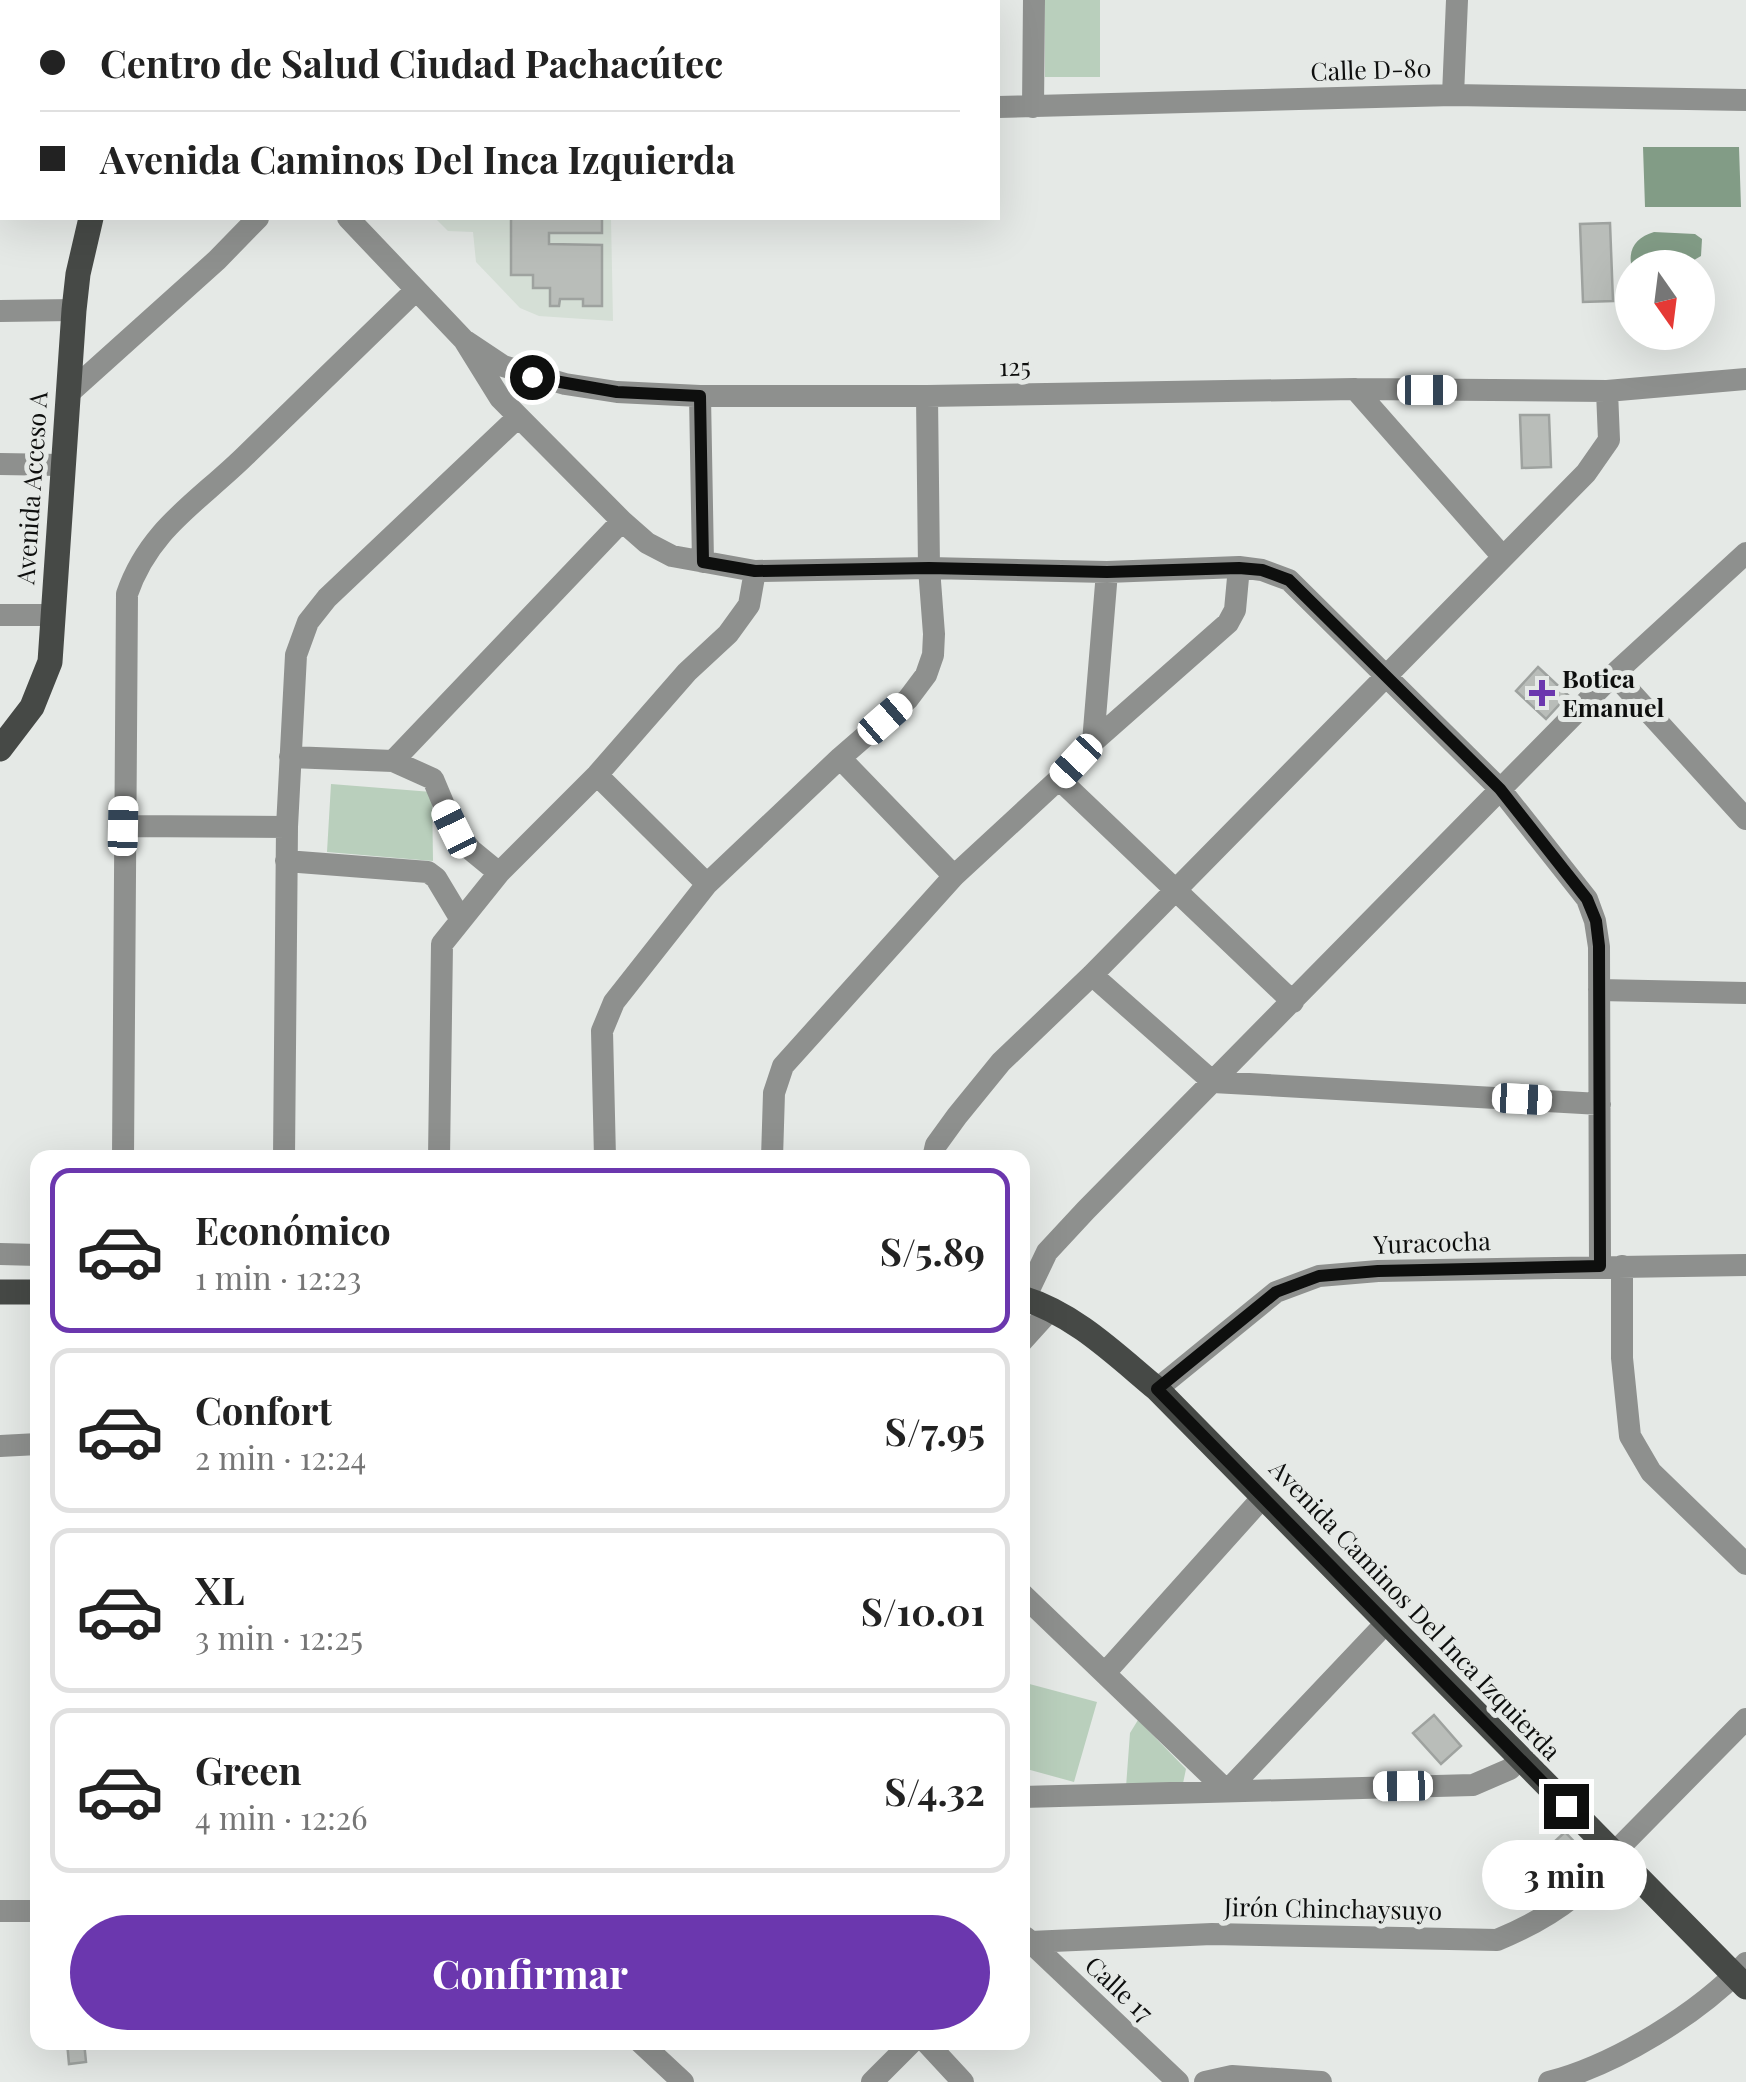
<!DOCTYPE html>
<html lang="es">
<head>
<meta charset="utf-8">
<style>
  :root { --surface:#fff; --page:#f6f6f6; --text:#222; --muted:#767676; --line:#e0e0e0; --accent:#6b37ae }
  body { margin:0; font-family:"Playfair Display",serif; background:var(--page); color:var(--text); height:100vh; display:flex; flex-direction:column; font-size:38px; white-space:nowrap }
  * { box-sizing:border-box; margin:0 }
  p { font-size:32px; color:var(--muted) }
  .icon { flex:none; width:55px; height:55px; fill:none; stroke:currentColor; stroke-width:2; stroke-linecap:round; stroke-linejoin:round }
  .map { position:relative; flex:1; overflow:hidden }
  .drawer { position:absolute; left:30px; top:1150px; width:1000px; height:900px; display:flex; flex-direction:column; background:var(--surface); border-radius:20px; box-shadow:0 10px 40px #0002 }
  .drawer>* { flex:none }
  .guide { position:absolute; left:0px; top:0px; width:1000px; height:220px; box-shadow:0 10px 40px #0002; display:grid; align-content:center; height:220px; padding:0 40px; background:var(--surface) }
  .needle { width:65px; rotate:166deg }
  .buttons { position:absolute; left:1615px; top:250px; display:grid; gap:20px }
  .buttons a { display:grid; place-items:center; width:100px; height:100px; border-radius:50%; background:var(--surface); box-shadow:0 10px 40px #0002; font-size:50px }
  .end { position:absolute; width:45px; height:45px; margin:-22px; border:12px solid #0e0f0e; background:#fff; box-shadow:0 0 0 5px #fff }
  .from { border-radius:50% }
  .bubble { position:absolute; height:70px; border-radius:35px; background:var(--surface); box-shadow:0 10px 40px #0002; font-size:32px; font-weight:700; line-height:70px; text-align:center }
  .car { position:absolute; width:30px; height:60px; margin:-30px -15px; border-radius:12px; box-shadow:0 0 8px 2px #0007; background:linear-gradient(#fff 24%,#345 0 40%,#fff 0 76%,#345 0 86%,#fff 0) }
  .guide b { display:flex; align-items:center; gap:35px; height:95px; font-size:38px }
  .guide b+b { border-top:2px solid var(--line) }
  .guide i { width:25px; height:25px; background:var(--text) }
  ul { padding:18px 0 0; list-style:none }
  li { display:flex; align-items:center; gap:30px; height:165px; margin:0 20px 15px; padding:0 20px; border:5px solid var(--line); border-radius:20px }
  li div { flex:1 }
  li b { display:block; font-size:38px }
  li em { font-style:normal; font-weight:700 }
  li.active { border-color:var(--accent) }
  li>.icon { width:90px; height:90px; stroke-width:1.5 }
  .button { display:flex; gap:20px; margin-top:auto; padding:20px 40px }
  .button a { flex:1; height:115px; border-radius:60px; background:var(--accent); color:#fff; font-size:40px; font-weight:700; line-height:115px; text-align:center }
  .map>svg:first-child { display:block }
  .built { fill:#d5dfd6 }
  .green { fill:#b9cfbc }
  .water { fill:#829c86 }
  .building { fill:#b9bdb9; stroke:#9ea29f; stroke-width:2.5 }
  .lines { fill:none; stroke-linecap:round; stroke-linejoin:round }
  .minor { stroke:#8e908e; stroke-width:22 }
  .major { stroke:#464946; stroke-width:25 }
  .route { stroke:#0e0f0e; stroke-width:12 }
  .poi-dot { fill:#6b37ae; stroke:#e5e9e6; stroke-width:4 }
  .labels { text-anchor:middle; stroke-width:10; stroke-linejoin:round; paint-order:stroke }
  .street-label { font-size:25px; fill:#0e0f0e; stroke:#e5e9e6 }
  .poi-label { font-size:25px; font-weight:bold; fill:#0e0f0e; stroke:#e5e9e6; text-anchor:start }
</style>
</head>
<body>
<div class="map">
<svg width="1746" height="2082" viewBox="0 0 1746 2082">
  <rect width="100%" height="100%" fill="#e5e9e6"/>
  <path class="built" d="M435,218H611L613,321L539,316L520,308L476,262L473,232L448,231Z"/>
  <path class="green" d="M1045,0H1100V77H1045Z
    M331,784L432,792L433,861L327,852Z
    M1022,1682L1097,1702L1074,1782L1023,1768Z
    M1138,1720L1186,1769L1182,1788L1126,1787L1130,1733Z"/>
  <path class="water" d="M1643,147H1739L1741,207H1645Z
    M1654,232L1695,234L1702,239L1701,256L1682,267L1632,268C1627,250 1636,237 1654,232Z"/>
  <path class="building" d="M511,218H602V233H549V244L602,245V306H583V299H560L559,306H550V288H533V275H511Z
    M1610,223L1613,301L1583,302L1580,224Z
    M1520,415H1549L1551,467L1522,468Z
    M1538,667L1568,695L1546,719L1516,691Z
    M1434,1715L1461,1746L1441,1764L1413,1733Z
    M1565,1832L1588,1856L1571,1872L1555,1856L1561,1850L1554,1842Z
    M67,2042H84L86,2062L69,2064Z"/>
  <g class="lines">
    <path class="minor" d="M128,0L130,2
      M869,0V2
      M0,73H2
      M1453,95L1457,0
      M998,107L1453,95L1746,100
      M1033,107L1034,0
      M0,190H2
      M348,218L464,340L503,366L565,384L617,392L700,396H927L1355,389L1607,391L1746,379
      M0,311L74,310
      M464,340L500,398L622,521L647,543L672,556L755,571L929,568L1107,572L1239,567L1262,570L1289,580L1500,789L1587,899L1595,921L1599,947L1600,1266
      M1355,389L1503,557
      M69,393L217,260L258,218
      M700,396L703,562
      M0,464L61,465
      M0,615H54
      M1614,674L1746,819
      M1093,742L1107,572
      M290,757L393,761L622,521
      M840,758L954,876
      M393,761L433,779L454,829L471,850L499,873
      M597,775L707,884
      M1059,779L1293,1002
      M123,826L287,827
      M286,861L428,872L436,878L460,918
      M1092,975L1213,1082L1600,1104
      M1599,990L1746,993
      M123,1158L127,594C149,529 198,502 245,456C302,401 359,345 416,290
      M284,1158L287,827L296,655L308,622L327,598L518,417
      M439,1158L442,944L499,873L597,775L687,672L728,634L749,605L755,571
      M605,1158L602,1031L614,1002L707,884L840,758L908,699L926,675L933,655L934,634L929,568L927,396
      M772,1158L774,1093L783,1066L954,876L1059,779L1093,742L1228,623L1235,610L1239,567
      M933,1158L936,1145L957,1116L1001,1062L1092,975L1586,473L1609,440L1607,391
      M0,1254L38,1255
      M1622,1266V1358L1630,1436L1651,1472L1746,1564
      M1025,1298L1047,1252L1086,1210L1614,674L1746,553
      M1022,1341L1051,1309
      M1157,1389L1276,1292L1319,1276L1378,1271L1746,1265
      M0,1446L38,1444
      M1022,1594L1227,1791L1386,1623
      M1105,1673L1263,1497
      M1022,1797L1473,1785L1510,1769L1519,1759
      M0,1911H38
      M1025,1937L1178,2082
      M1022,1948L1030,1942L1212,1934L1497,1940C1541,1922 1586,1894 1613,1854L1746,1719
      M640,2042L683,2082
      M926,2042L963,2082
      M872,2082L912,2042
      M1205,2082L1232,2076L1321,2082
      M1549,2082C1615,2065 1700,2013 1746,1963"/>
    <path class="major" d="M262,2L265,0
      M0,749L32,707L50,662L74,310L78,274L91,218
      M0,1292H38
      M1022,1298C1075,1314 1116,1355 1157,1389L1746,1987"/>
  </g>
  <g class="lines">
    <path class="route" d="M532,377L617,392L700,396L703,562L755,571L929,568L1107,572L1239,568L1262,570L1289,580L1500,789L1587,899L1596,921L1599,946L1600,1266L1378,1271L1319,1276L1276,1292L1157,1389L1566,1806"/>
  </g>
  <path class="poi-dot" d="M1537 678h10v10h10v10h-10v10h-10v-10h-10v-10h10z"/>
  <g class="labels">
    <g class="street-label">
      <text transform="translate(1371 70) rotate(-2)" y="9">Calle D-80</text>
      <text transform="translate(1015 367) rotate(-1)" y="9">125</text>
      <text transform="translate(32 488) rotate(-86)" y="9">Avenida Acceso A</text>
      <text transform="translate(1432 1243) rotate(-2)" y="9">Yuracocha</text>
      <text transform="translate(1415 1610) rotate(46)" y="9">Avenida Caminos Del Inca Izquierda</text>
      <text transform="translate(1333 1909) rotate(1)" y="9">Jirón Chinchaysuyo</text>
      <text transform="translate(1119 1989) rotate(43)" y="9">Calle 17</text>
    </g>
    <g class="poi-label">
      <text x="1562" y="688">Botica<tspan x="1562" dy="29">Emanuel</tspan></text>
    </g>
  </g>
</svg>
<div class="buttons">
<a><svg class="needle" viewBox="-14 -14 28 28"><path d="M0-13l5 13h-10z" fill="#e53935"/><path d="M0 13l5-13h-10z" fill="#767676"/></svg></a>
</div>
<i class="end from" style="left:532px;top:377px"></i>
<i class="end" style="left:1566px;top:1806px"></i>
<div class="bubble" style="left:1482px;top:1840px;width:165px">3 min</div>
<i class="car" style="left:1427px;top:390px;rotate:90deg"></i>
<i class="car" style="left:885px;top:719px;rotate:49deg"></i>
<i class="car" style="left:1076px;top:761px;rotate:223deg"></i>
<i class="car" style="left:123px;top:826px;rotate:1deg"></i>
<i class="car" style="left:454px;top:829px;rotate:334deg"></i>
<i class="car" style="left:1522px;top:1099px;rotate:93deg"></i>
<i class="car" style="left:1403px;top:1786px;rotate:269deg"></i>
<div class="guide">
<b><i class="from"></i>Centro de Salud Ciudad Pachacútec</b>
<b><i></i>Avenida Caminos Del Inca Izquierda</b>
</div>
<section class="drawer">
<ul>
<li class="active"><svg class="icon" aria-label="car" viewBox="0 0 24 24"><path d="M5 17H2v-5l4-1 3-4h7l3 4 3 1v5h-3M9 17h6M6 11h13"/><circle cx="7" cy="17" r="2"/><circle cx="17" cy="17" r="2"/></svg><div><b>Económico</b><p>1 min · 12:23</p></div><em>S/5.89</em></li>
<li><svg class="icon" aria-label="car" viewBox="0 0 24 24"><path d="M5 17H2v-5l4-1 3-4h7l3 4 3 1v5h-3M9 17h6M6 11h13"/><circle cx="7" cy="17" r="2"/><circle cx="17" cy="17" r="2"/></svg><div><b>Confort</b><p>2 min · 12:24</p></div><em>S/7.95</em></li>
<li><svg class="icon" aria-label="car" viewBox="0 0 24 24"><path d="M5 17H2v-5l4-1 3-4h7l3 4 3 1v5h-3M9 17h6M6 11h13"/><circle cx="7" cy="17" r="2"/><circle cx="17" cy="17" r="2"/></svg><div><b>XL</b><p>3 min · 12:25</p></div><em>S/10.01</em></li>
<li><svg class="icon" aria-label="car" viewBox="0 0 24 24"><path d="M5 17H2v-5l4-1 3-4h7l3 4 3 1v5h-3M9 17h6M6 11h13"/><circle cx="7" cy="17" r="2"/><circle cx="17" cy="17" r="2"/></svg><div><b>Green</b><p>4 min · 12:26</p></div><em>S/4.32</em></li>
</ul>
<div class="button"><a>Confirmar</a></div>
</section>
</div>
</body>
</html>
